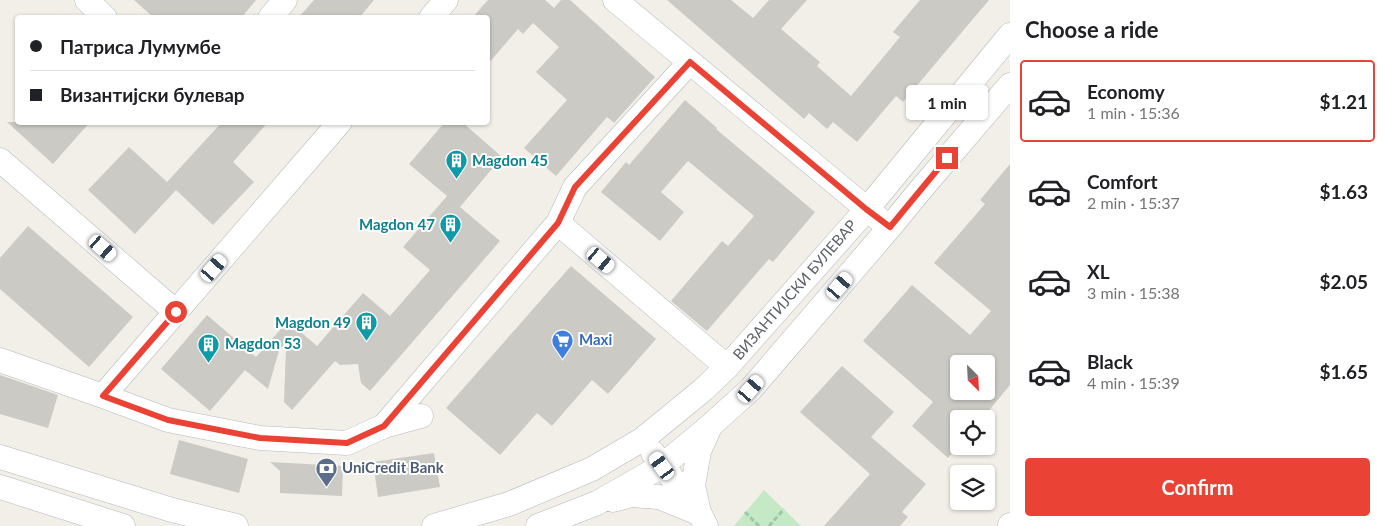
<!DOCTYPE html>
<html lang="en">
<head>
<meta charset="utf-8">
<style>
  :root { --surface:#fff; --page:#f6f6f6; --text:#202124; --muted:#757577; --line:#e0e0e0; --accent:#ea4335 }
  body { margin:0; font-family:Lato,sans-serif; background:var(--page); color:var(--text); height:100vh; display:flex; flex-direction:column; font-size:19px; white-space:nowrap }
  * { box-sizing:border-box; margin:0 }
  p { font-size:16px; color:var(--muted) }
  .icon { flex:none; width:28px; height:28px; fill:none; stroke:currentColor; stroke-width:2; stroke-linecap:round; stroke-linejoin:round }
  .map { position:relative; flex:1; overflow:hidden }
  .details { display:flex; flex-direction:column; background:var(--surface); width:375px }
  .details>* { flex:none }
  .guide { position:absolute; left:15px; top:15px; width:475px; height:110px; border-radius:5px; box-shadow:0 1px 4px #0004; display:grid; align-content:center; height:110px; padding:0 15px; background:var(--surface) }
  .needle { width:32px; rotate:156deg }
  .buttons { position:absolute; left:950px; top:355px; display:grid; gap:10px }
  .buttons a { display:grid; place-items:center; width:45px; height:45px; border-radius:5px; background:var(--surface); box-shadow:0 1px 4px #0004; font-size:25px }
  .end { position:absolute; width:22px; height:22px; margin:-11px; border:6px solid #ea4335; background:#fff; box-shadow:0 0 0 2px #fff }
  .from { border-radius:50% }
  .bubble { position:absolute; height:35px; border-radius:5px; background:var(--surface); box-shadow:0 1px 4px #0004; font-size:16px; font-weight:700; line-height:35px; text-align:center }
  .car { position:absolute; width:15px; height:30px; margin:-15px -8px; border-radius:6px; box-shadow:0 0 4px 1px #0007; background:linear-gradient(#fff 24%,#345 0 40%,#fff 0 76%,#345 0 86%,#fff 0) }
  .guide b { display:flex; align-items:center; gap:18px; height:48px; font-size:19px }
  .guide b+b { border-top:1px solid var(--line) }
  .guide i { width:12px; height:12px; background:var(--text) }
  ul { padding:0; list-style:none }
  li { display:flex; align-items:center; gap:15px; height:82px; margin:0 10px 8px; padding:0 5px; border:2px solid transparent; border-radius:5px }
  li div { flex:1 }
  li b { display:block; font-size:19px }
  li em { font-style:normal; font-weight:700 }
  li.active { border-color:var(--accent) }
  li>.icon { width:45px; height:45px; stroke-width:1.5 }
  h2 { padding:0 15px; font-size:22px; line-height:60px }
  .button { display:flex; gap:10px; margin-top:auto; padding:10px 15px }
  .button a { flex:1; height:58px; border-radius:5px; background:var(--accent); color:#fff; font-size:20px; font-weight:700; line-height:58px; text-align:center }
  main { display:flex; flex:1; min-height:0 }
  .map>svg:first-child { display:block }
  .green { fill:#c5e8c5 }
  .building { fill:#cccac5; fill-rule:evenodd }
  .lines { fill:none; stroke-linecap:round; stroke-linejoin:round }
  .minor-casing { stroke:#b5b8bc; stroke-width:25 }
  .path { stroke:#9cc7a9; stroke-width:3; stroke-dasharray:5 2.5; stroke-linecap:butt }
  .minor { stroke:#fff; stroke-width:24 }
  .route { stroke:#ea4335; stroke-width:6 }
  .labels { text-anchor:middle; stroke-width:4; stroke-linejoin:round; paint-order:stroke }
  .culture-label { font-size:15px; font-weight:bold; fill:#0d838f; stroke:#fff; text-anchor:start }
  .street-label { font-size:15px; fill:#5f6368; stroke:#fff }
  .shop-label { font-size:15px; font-weight:bold; fill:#366cbe; stroke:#fff; text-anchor:start }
  .service-label { font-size:15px; font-weight:bold; fill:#4e5e75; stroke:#fff; text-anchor:start }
</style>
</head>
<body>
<main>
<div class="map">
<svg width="1010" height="526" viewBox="0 0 1010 526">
  <rect width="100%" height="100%" fill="#f1efe8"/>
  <path class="green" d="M764,490L801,526H734Z"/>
  <path class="building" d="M134,0H256L241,18H154Z
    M314,0H374L359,18H298Z
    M488,0H545L554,8L561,0H570L655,77L614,123L607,117L556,176L524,148L567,100L536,72L559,47L533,23L523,34L518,29L488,64V18H472Z
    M667,0H731L753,18L769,0H807L781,29L820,62L817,66L851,96L900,37L893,32L920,0H989L903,102L896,96L857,142L833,122L827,129L809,113L804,119Z
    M685,100L717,128L716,129L815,212L773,262L769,259L707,331L671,301L722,241L728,246L754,216L688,161L661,192L684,212L660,241L601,192L626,162L629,165Z
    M7,122H90L53,164Z
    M222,122H268L233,162L254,182L213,225L176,190L135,234L88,190L129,147L167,182Z
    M445,122H462L502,157L460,207L500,241L370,391L361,383L358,364L340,365L335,361L292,410L284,402L286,348L280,347L268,389L245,370L210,411L161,369L207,315L256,357L288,321L317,346L363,293L390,316L430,270L403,247L447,196L409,164Z
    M1010,164V385L982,419H959V445L948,458L912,426L933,402L863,341L912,285L970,335L991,311L934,263L985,204L980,200ZM959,364H986V391H959Z
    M28,226L133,317L89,367L0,289V258Z
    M571,266L656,339L608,394L592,380L552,426L537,413L500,455L446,408Z
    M842,366L894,412L871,437L926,484L902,512L908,517L900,526H824L870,474L800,412Z
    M0,375L58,395L48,428L0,414Z
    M179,440L248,459L239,493L170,474Z
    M434,453L440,487L378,497L373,462Z
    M270,462L343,466L342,496L280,493V471Z"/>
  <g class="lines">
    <defs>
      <path id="minor" d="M87,0L105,18
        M615,0L879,219
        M270,18L285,0
        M431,18L446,0
        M0,160L176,312
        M558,223L727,367
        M0,360L103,396L168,420L260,438L347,443L384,426L421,416
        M103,396L340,122
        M384,426L558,223L575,187L690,62
        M653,453L700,514L706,526
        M0,457L172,510L236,526
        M0,487L123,526
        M613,500L632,495L659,497L698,513
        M699,512L693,486L699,451L709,429
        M434,526L509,504L592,469L643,439L704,389L727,367L867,209L1010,35
        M538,526L597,503L662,466L710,426L751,389L890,227L922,188L1010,85
        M1010,526V525"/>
    </defs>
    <use href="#minor" class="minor-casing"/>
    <path class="path" d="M745,512L759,526
      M769,526L784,509"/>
    <use href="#minor" class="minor"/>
  </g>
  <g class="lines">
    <path class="route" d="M176,312L103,396L168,420L260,438L347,443L384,426L558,223L575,187L690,62L866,209L890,227L947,158"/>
  </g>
  <defs>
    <symbol id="building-pin" viewBox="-11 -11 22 30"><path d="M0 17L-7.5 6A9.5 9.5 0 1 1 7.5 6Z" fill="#0f9aa8" stroke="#fff"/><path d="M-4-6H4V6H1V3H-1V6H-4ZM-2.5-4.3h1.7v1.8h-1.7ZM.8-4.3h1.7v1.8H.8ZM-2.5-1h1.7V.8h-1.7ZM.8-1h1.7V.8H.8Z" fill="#fff"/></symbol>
    <symbol id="supermarket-pin" viewBox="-11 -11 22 30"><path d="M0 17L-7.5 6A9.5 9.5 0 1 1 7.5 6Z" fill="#3f7fe0" stroke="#fff"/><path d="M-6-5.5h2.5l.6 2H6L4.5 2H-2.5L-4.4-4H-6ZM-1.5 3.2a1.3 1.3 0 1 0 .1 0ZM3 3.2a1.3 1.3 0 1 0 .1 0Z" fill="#fff"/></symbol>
    <symbol id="bank-pin" viewBox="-11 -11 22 30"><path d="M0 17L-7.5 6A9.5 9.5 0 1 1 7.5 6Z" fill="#5c6f8a" stroke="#fff"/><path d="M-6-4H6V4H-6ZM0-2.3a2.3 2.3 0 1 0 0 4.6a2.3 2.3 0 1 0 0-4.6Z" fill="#fff"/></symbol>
  </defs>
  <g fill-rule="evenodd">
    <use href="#building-pin" x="444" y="148" width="25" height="34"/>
    <use href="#building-pin" x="438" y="212" width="25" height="34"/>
    <use href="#building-pin" x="354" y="310" width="25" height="34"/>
    <use href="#supermarket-pin" x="550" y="328" width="25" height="34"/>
    <use href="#building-pin" x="196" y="332" width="25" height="34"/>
    <use href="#bank-pin" x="314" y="456" width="25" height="34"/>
  </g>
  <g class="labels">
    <g class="culture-label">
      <text x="472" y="166">Magdon 45</text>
      <text x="435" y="230" text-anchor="end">Magdon 47</text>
      <text x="351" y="328" text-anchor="end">Magdon 49</text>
      <text x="225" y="349">Magdon 53</text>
    </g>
    <g class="street-label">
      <text transform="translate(795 290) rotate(-49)" y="5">ВИЗАНТИЈСКИ БУЛЕВАР</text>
    </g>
    <g class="shop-label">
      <text x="579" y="345">Maxi</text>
    </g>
    <g class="service-label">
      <text x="342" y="473">UniCredit Bank</text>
    </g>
  </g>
</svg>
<div class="buttons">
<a><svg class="needle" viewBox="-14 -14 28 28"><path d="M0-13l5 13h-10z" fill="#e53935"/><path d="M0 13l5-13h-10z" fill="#757577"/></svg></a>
<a><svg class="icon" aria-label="locate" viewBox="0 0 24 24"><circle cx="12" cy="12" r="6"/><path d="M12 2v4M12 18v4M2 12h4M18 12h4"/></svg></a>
<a><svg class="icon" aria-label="layers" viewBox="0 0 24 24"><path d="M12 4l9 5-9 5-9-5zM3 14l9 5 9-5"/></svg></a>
</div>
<i class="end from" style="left:176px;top:312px"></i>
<i class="end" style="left:947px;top:158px"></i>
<div class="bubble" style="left:906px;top:85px;width:82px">1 min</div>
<i class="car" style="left:103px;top:248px;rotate:131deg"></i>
<i class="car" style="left:601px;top:260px;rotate:130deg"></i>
<i class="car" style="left:214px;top:268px;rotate:41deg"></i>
<i class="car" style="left:840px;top:286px;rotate:41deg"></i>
<i class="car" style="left:751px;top:389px;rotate:41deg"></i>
<i class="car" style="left:662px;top:466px;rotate:324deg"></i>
<div class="guide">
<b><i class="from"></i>Патриса Лумумбе</b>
<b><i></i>Византијски булевар</b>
</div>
</div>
<section class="details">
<h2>Choose a ride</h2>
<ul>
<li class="active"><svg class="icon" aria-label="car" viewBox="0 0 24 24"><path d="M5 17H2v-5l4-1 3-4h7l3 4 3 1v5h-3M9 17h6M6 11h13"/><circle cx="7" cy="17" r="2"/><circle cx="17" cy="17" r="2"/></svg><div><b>Economy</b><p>1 min · 15:36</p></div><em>$1.21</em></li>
<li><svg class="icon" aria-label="car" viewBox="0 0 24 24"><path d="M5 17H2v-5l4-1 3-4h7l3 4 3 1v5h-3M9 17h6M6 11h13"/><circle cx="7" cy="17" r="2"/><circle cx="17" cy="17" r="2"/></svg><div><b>Comfort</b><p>2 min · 15:37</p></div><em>$1.63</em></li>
<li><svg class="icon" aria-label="car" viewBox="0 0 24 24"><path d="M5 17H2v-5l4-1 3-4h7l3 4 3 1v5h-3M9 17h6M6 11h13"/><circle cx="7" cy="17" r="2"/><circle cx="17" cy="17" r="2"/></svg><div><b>XL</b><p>3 min · 15:38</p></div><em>$2.05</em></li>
<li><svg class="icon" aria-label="car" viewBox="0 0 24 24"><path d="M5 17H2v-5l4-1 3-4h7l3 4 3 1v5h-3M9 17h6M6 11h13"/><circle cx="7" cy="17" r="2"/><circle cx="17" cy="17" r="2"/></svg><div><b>Black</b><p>4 min · 15:39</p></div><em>$1.65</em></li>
</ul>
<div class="button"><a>Confirm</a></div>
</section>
</main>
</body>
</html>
